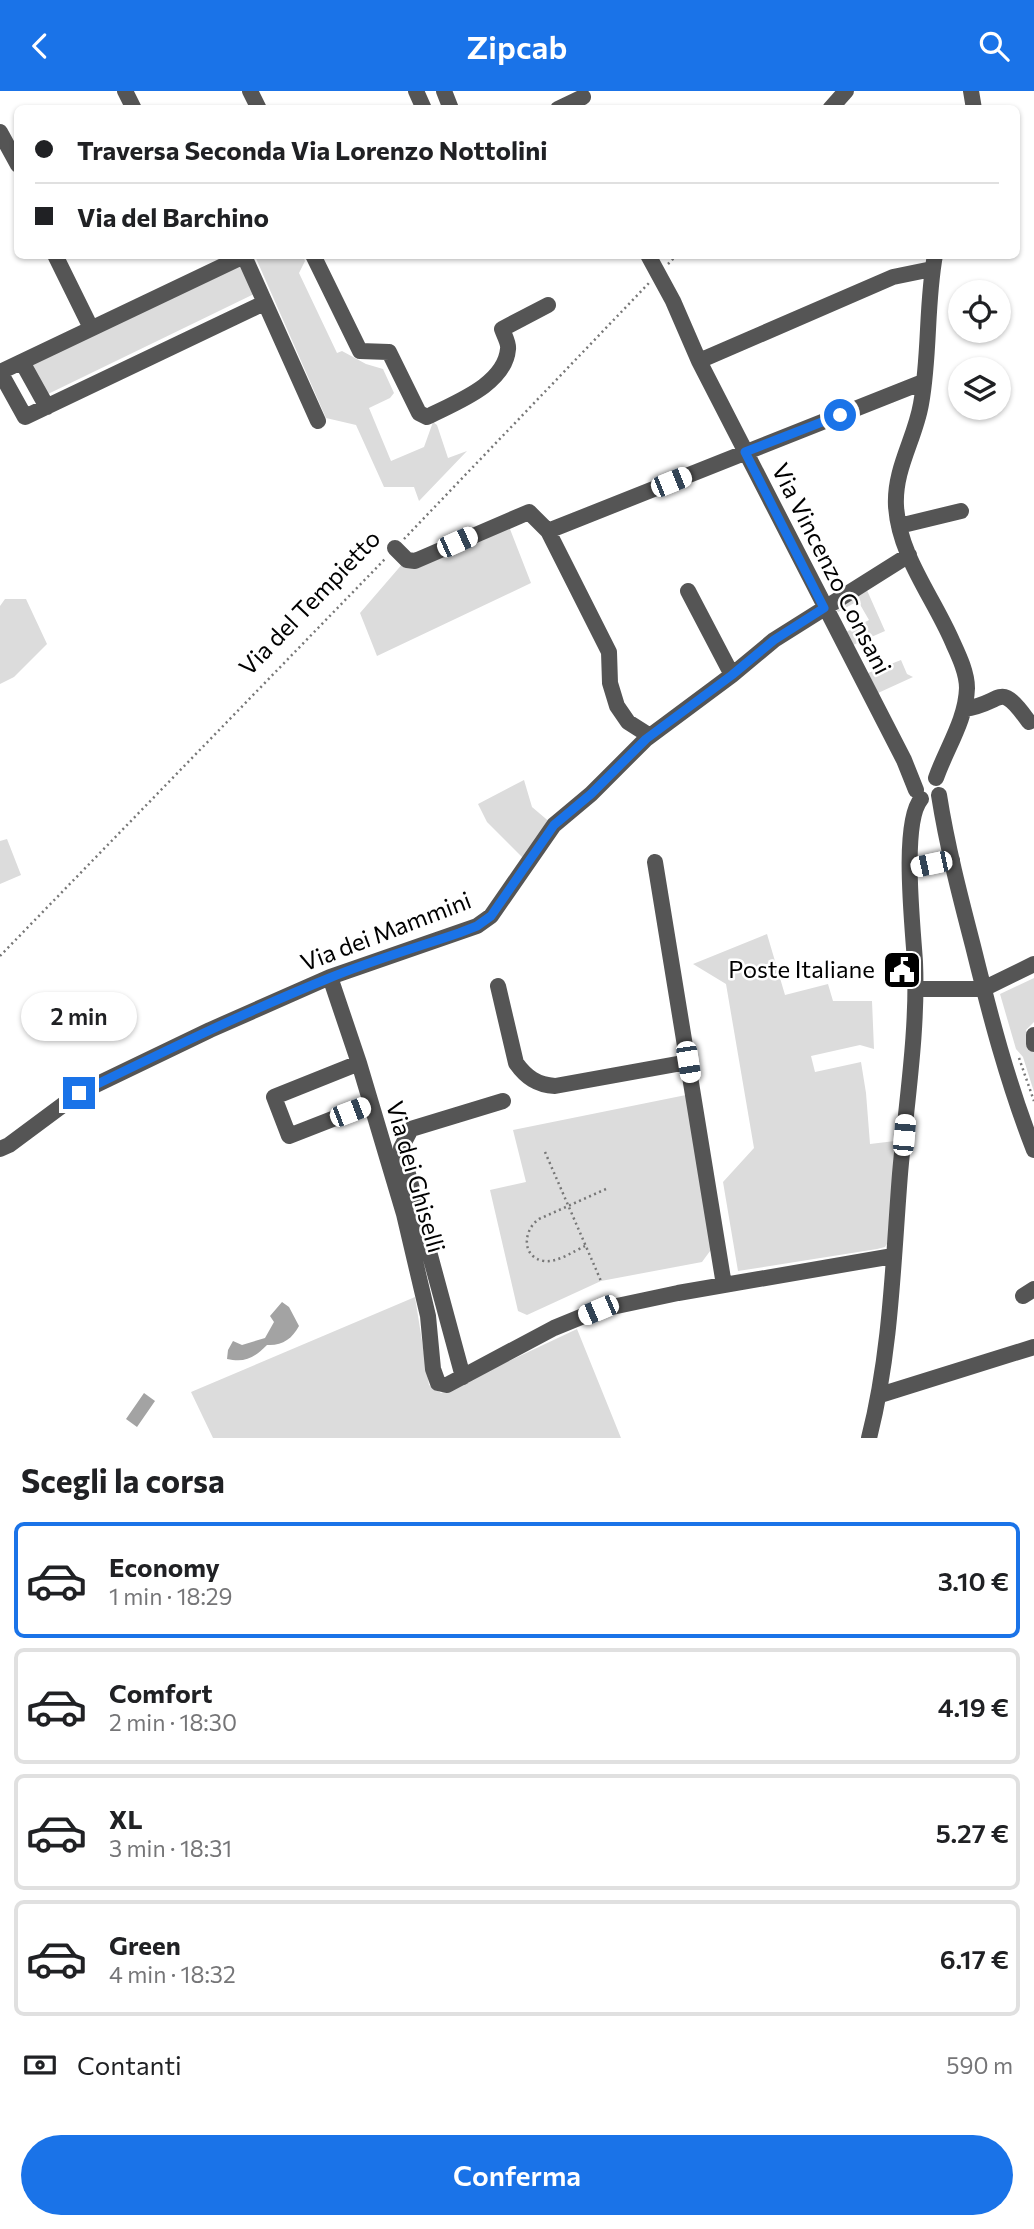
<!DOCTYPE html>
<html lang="it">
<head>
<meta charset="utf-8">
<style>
  :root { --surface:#fff; --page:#f6f6f6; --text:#202124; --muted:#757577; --line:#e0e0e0; --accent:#1a73e8 }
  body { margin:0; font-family:Commissioner,sans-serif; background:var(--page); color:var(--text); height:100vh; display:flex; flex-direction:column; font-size:26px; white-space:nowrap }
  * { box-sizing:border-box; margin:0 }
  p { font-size:23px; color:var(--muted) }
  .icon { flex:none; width:38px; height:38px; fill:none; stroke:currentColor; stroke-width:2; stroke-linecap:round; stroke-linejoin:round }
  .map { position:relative; height:1347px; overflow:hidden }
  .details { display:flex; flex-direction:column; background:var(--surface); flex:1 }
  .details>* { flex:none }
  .guide { position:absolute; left:14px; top:14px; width:1006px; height:154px; border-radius:10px; box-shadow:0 2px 5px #0004; display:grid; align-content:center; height:154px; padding:0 21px; background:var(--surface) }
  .fabs { position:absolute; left:948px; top:189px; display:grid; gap:14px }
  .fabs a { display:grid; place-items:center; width:63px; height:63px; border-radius:50%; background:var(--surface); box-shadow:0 2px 5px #0004; font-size:35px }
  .end { position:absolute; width:32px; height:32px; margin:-16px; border:9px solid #1a73e8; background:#fff; box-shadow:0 0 0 4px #fff }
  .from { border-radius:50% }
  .bubble { position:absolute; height:49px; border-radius:24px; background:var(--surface); box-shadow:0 2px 5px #0004; font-size:23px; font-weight:600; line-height:49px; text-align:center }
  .car { position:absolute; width:21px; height:42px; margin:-21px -10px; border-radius:9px; box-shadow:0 0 5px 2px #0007; background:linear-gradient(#fff 24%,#345 0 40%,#fff 0 76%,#345 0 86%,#fff 0) }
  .guide b { display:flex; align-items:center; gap:24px; height:66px; font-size:26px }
  .guide b+b { border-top:2px solid var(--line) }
  .guide i { width:18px; height:18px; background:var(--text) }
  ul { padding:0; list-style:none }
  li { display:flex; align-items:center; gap:21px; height:116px; margin:0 14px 10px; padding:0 7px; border:4px solid var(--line); border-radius:10px }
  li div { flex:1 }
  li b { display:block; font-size:26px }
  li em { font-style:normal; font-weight:600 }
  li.active { border-color:var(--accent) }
  li>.icon { width:63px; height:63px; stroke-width:1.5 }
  h2 { padding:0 21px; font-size:32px; line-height:84px }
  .pay { display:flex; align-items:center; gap:18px; height:77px; padding:0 21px; font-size:26px }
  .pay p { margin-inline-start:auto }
  .cta { display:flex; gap:14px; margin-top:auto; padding:14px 21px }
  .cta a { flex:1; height:80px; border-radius:42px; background:var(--accent); color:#fff; font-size:28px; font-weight:600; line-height:80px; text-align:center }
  header { display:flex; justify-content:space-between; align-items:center; height:91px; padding:0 21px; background:var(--accent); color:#fff; font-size:32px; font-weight:600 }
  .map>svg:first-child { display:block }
  .green { fill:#dcdcdc }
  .water { fill:#a3a3a3 }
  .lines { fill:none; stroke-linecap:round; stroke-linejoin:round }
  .path { stroke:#777; stroke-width:2.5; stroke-dasharray:2 3.5; stroke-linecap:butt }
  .minor { stroke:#555; stroke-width:16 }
  .route { stroke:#1a73e8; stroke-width:9 }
  .labels { text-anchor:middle; stroke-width:5; stroke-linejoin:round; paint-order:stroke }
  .street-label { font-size:24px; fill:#000; stroke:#fff }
  .poi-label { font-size:24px; fill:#000; stroke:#fff; text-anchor:end }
</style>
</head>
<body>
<header><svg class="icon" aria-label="back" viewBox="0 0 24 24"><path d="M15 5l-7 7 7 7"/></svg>Zipcab<svg class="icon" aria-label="search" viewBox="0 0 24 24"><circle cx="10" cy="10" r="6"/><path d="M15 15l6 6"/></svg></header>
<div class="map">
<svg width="1034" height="1347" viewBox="0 0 1034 1347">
  <rect width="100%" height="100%" fill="#fff"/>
  <path class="green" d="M255,165H303L305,170L299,182L337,262L342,260L366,273L383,278L394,302L390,307L369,317L391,370L424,356L433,331L437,334L448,367L467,360L419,410L414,396H384L356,334L326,327Z
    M240,174L254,203L48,303L30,273Z
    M508,433L531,492L377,565L360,522L404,471Z
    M866,497L885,540L853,554L846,541L869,529L858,510L838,521L834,515Z
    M5,508H26L47,553L14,586L0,593V515Z
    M901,569L907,583L913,586L878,602L868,582Z
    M524,689L532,716L552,733L525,769L487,731L478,713Z
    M7,748L21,784L0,793V750Z
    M767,843L785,904L828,893L833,910H872L874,958L860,954L811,965L815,981L861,971L866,1002L870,1053L895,1050L890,1148L885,1156L877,1158L738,1180L723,1091L754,1057L726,893L693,873Z
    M1034,887V931L1026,939L1034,962V1001L1023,966L1016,958L1000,903Z
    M686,1004L713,1156L702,1171L601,1190L527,1224L518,1220L490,1099L526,1091L513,1039Z
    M415,1206L429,1294L441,1302L577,1238L621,1347H213L191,1301Z"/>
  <path class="water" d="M282,1211L289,1216L299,1235C292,1248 282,1255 267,1254C254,1267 245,1272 227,1268L228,1259L233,1250L242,1254L265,1247L274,1231L270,1225Z
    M144,1302L155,1310L137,1336L126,1328Z"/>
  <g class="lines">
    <path class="path" d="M668,173L677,164
      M404,448L649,192
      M0,865L385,468
      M1019,967L1034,1010
      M545,1061L601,1190
      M585,1155C574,1160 557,1172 544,1170C521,1166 523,1139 539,1128L606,1098"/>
    <path class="minor" d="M125,0L134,18
      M250,0L259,18
      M416,0L424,18
      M444,0L451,18
      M971,0L974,18
      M558,18L583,6
      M830,18L846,0
      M0,41L18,74
      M55,164L91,237
      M313,164L360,260L389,261L419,322L427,326C454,312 505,294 508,258C509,252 504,244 502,238L548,214
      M648,164L673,210L699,270L904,669L916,699
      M935,164C926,213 930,264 921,313C915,348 894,378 896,415C899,465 934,507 953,552C959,565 967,582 967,597C966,629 946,658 936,687
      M244,165L318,330
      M699,270L893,186L932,178
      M22,271L47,316
      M0,281L25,326L264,212
      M0,281L246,164
      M899,435L961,420
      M548,440L923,291
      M395,457L407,469L415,470L529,421L548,440L609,561L610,592L617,615L628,631L650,645
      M688,500L732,584
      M964,618C1004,613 998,587 1029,631
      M939,704C947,755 960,805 973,855C990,924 1008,993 1034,1059
      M655,771L724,1194
      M910,777L952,769
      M330,886L359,972L404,1123L428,1225L433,1278L438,1292L447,1294L554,1237L598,1219L678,1202L893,1165
      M498,895L516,972C526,986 537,994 555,995L688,971
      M916,898H983L1034,873
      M1034,944V953
      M359,972L274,1006L289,1045L371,1013
      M0,1058L9,1054L79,1002L210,939L330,886L477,835L491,825L554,734L591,703L646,648L732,584L774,549L909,464
      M1023,1205L1034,1198
      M463,1286L401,1057L411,1038L503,1010
      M880,1304L1034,1256
      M869,1347C891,1261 893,1171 900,1083C906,1013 918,941 915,871C913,837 901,732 921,708"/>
  </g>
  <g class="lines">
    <path class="route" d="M79,1002C161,962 243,922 327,888C370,870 415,857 459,842L477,835L491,825L554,734L591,703L646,648L732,584L774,549L824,517L745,361L840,324"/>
  </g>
  <defs>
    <symbol id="civic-square" viewBox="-11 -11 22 22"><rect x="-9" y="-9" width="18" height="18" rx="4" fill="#000" stroke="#fff"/><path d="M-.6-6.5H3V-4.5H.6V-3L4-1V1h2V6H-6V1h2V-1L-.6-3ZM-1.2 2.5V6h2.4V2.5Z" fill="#fff"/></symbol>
  </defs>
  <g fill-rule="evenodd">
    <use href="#civic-square" x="880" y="857" width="44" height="44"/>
  </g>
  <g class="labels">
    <g class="street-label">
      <text transform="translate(831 478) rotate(63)" y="8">Via Vincenzo Consani</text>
      <text transform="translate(310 512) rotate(-46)" y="8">Via del Tempietto</text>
      <text transform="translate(386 841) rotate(-21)" y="8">Via dei Mammini</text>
      <text transform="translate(415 1086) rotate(74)" y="8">Via dei Ghiselli</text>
    </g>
    <g class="poi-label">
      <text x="875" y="887">Poste Italiane</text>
    </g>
  </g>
</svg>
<div class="fabs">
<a><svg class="icon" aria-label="locate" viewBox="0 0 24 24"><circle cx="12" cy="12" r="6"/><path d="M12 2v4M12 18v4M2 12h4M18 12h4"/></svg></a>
<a><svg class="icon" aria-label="layers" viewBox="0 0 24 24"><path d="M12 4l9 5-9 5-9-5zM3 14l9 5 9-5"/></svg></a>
</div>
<i class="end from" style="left:840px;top:324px"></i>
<i class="end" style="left:79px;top:1002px"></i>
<div class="bubble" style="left:21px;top:901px;width:116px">2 min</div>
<i class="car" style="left:671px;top:391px;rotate:68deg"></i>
<i class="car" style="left:457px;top:451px;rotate:66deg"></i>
<i class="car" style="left:931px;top:773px;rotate:258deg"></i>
<i class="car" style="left:688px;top:971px;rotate:171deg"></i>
<i class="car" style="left:350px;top:1021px;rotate:69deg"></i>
<i class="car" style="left:904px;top:1044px;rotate:5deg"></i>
<i class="car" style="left:598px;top:1219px;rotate:247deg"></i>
<div class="guide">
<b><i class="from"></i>Traversa Seconda Via Lorenzo Nottolini</b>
<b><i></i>Via del Barchino</b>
</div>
</div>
<section class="details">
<h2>Scegli la corsa</h2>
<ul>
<li class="active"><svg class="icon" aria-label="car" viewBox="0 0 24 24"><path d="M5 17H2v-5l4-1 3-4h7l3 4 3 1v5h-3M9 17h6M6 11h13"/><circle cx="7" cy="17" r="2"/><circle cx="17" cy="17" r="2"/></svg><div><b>Economy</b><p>1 min · 18:29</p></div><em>3.10 €</em></li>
<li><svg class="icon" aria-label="car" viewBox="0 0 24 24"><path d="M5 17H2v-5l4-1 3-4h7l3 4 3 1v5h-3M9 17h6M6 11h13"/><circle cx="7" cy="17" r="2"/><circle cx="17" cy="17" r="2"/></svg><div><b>Comfort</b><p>2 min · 18:30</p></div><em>4.19 €</em></li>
<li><svg class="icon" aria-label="car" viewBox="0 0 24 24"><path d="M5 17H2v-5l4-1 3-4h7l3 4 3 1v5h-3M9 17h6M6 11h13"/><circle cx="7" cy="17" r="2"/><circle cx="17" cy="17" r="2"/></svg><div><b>XL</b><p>3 min · 18:31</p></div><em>5.27 €</em></li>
<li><svg class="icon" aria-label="car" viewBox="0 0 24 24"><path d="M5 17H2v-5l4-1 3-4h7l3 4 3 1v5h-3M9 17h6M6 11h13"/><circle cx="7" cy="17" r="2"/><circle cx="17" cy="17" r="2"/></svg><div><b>Green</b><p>4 min · 18:32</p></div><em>6.17 €</em></li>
</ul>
<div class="pay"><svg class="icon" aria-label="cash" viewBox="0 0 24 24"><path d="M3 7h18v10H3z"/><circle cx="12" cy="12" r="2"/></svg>Contanti<p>590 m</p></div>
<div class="cta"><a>Conferma</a></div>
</section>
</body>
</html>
